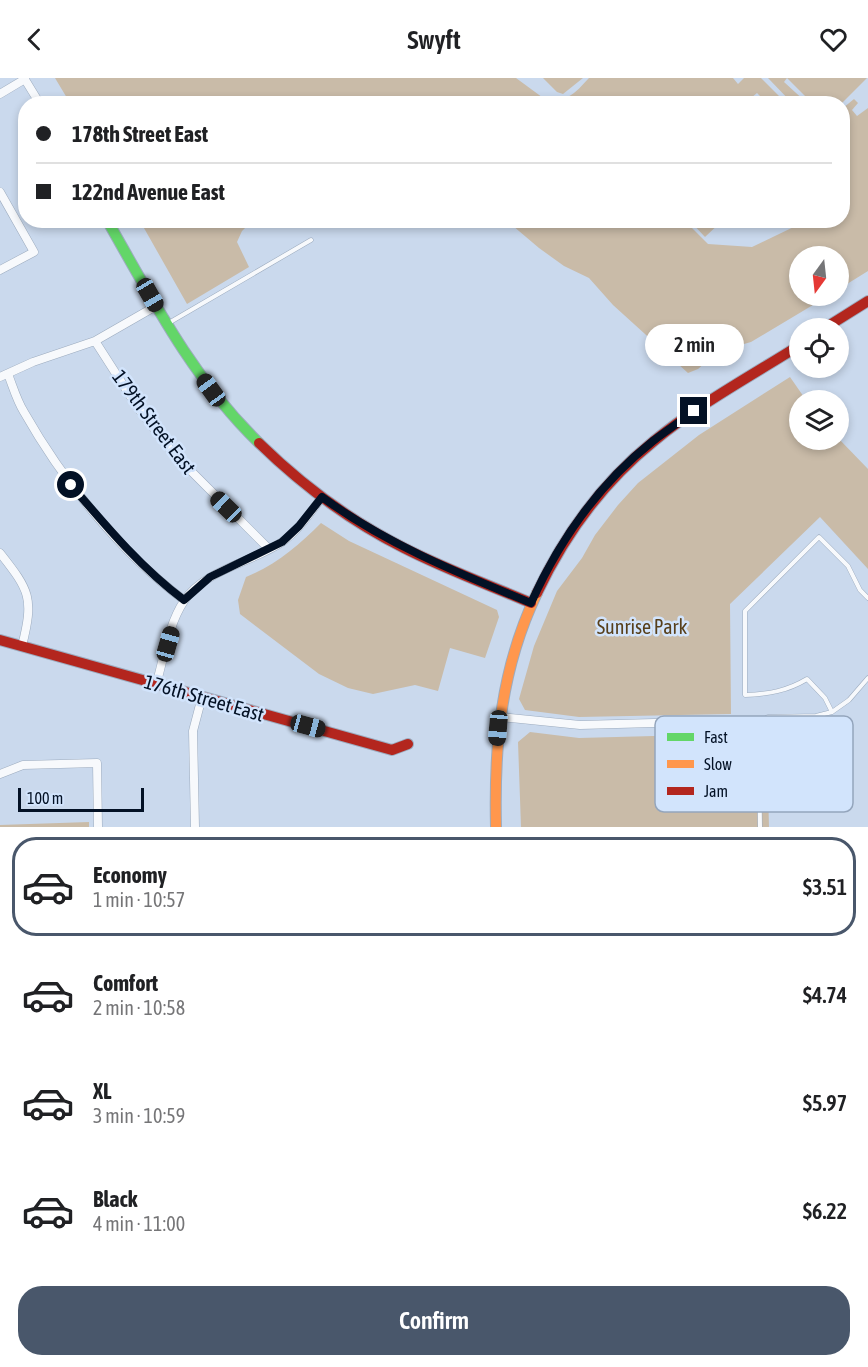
<!DOCTYPE html>
<html lang="en">
<head>
<meta charset="utf-8">
<style>
  :root { --surface:#fff; --page:#f6f6f6; --text:#202124; --muted:#757577; --line:#e0e0e0; --accent:#49576b }
  body { margin:0; font-family:"Asap Condensed",sans-serif; background:var(--page); color:var(--text); height:100vh; display:flex; flex-direction:column; font-size:22px; white-space:nowrap }
  * { box-sizing:border-box; margin:0 }
  p { font-size:20px; color:var(--muted) }
  .icon { flex:none; width:33px; height:33px; fill:none; stroke:currentColor; stroke-width:2; stroke-linecap:round; stroke-linejoin:round }
  .map { position:relative; height:749px; overflow:hidden }
  .sheet { display:flex; flex-direction:column; background:var(--surface); flex:1 }
  .sheet>* { flex:none }
  .top-card { position:absolute; left:18px; top:18px; width:832px; height:132px; border-radius:24px; box-shadow:0 3px 9px #0003; display:grid; align-content:center; height:132px; padding:0 18px; background:var(--surface) }
  .needle { width:39px; rotate:195deg }
  .fabs { position:absolute; left:789px; top:168px; display:grid; gap:12px }
  .fabs a { display:grid; place-items:center; width:60px; height:60px; border-radius:50%; background:var(--surface); box-shadow:0 3px 9px #0003; font-size:30px }
  .scale { position:absolute; left:18px; bottom:15px; width:126px; box-sizing:border-box; padding-left:6px; border:3px solid #031125; border-top:0; font-size:16px; line-height:21px; white-space:nowrap; color:#031125; -webkit-text-stroke:4px #d2e4fc; paint-order:stroke }
  .end { position:absolute; width:27px; height:27px; margin:-14px; border:8px solid #031125; background:#fff; box-shadow:0 0 0 3px #fff }
  .from { border-radius:50% }
  .bubble { position:absolute; height:42px; border-radius:21px; background:var(--surface); box-shadow:0 3px 9px #0003; font-size:20px; font-weight:600; line-height:42px; text-align:center }
  .car { position:absolute; width:18px; height:36px; margin:-18px -9px; border-radius:8px; box-shadow:0 0 4px 2px #0007; background:linear-gradient(#222 24%,#8ab4d8 0 40%,#222 0 76%,#8ab4d8 0 86%,#222 0) }
  .top-card b { display:flex; align-items:center; gap:21px; height:57px; font-size:22px }
  .top-card b+b { border-top:2px solid var(--line) }
  .top-card i { width:15px; height:15px; background:var(--text) }
  ul { padding:10px 0 0; list-style:none }
  li { display:flex; align-items:center; gap:18px; height:99px; margin:0 12px 9px; padding:0 6px; border:3px solid transparent; border-radius:24px }
  li div { flex:1 }
  li b { display:block; font-size:22px }
  li em { font-style:normal; font-weight:600 }
  li.current { border-color:var(--accent) }
  li>.icon { width:54px; height:54px; stroke-width:1.5 }
  .action { display:flex; gap:12px; margin-top:auto; padding:12px 18px }
  .action a { flex:1; height:69px; border-radius:24px; background:var(--accent); color:#fff; font-size:24px; font-weight:600; line-height:69px; text-align:center }
  header { display:flex; justify-content:space-between; align-items:center; height:78px; padding:0 18px; background:var(--surface); font-size:27px; font-weight:600 }
  .map>svg:first-child { display:block }
  .green { fill:#c9bba8 }
  .lines { fill:none; stroke-linecap:round; stroke-linejoin:round }
  .lane-casing { stroke:#9cabbe; stroke-width:5 }
  .street-casing { stroke:#9cabbe; stroke-width:9 }
  .fast-casing { stroke:#9cabbe; stroke-width:12 }
  .slow-casing { stroke:#9cabbe; stroke-width:12 }
  .jam-casing { stroke:#9cabbe; stroke-width:12 }
  .lane { stroke:#f7f9fc; stroke-width:4 }
  .street { stroke:#f7f9fc; stroke-width:8 }
  .fast { stroke:#63d668; stroke-width:10 }
  .slow { stroke:#ff974d; stroke-width:10 }
  .jam { stroke:#b3261e; stroke-width:10 }
  .route { stroke:#031125; stroke-width:8 }
  .labels { text-anchor:middle; stroke-width:5; stroke-linejoin:round; paint-order:stroke }
  .street-label { font-size:20px; fill:#031125; stroke:#d2e4fc }
  .park-label { font-size:20px; fill:#573f1b; stroke:#d2e4fc }
  .key { fill:#d2e4fc; stroke:#94a5bc; stroke-width:1.5 }
  .key-label { font-size:16px; fill:#031125 }
</style>
</head>
<body>
<header><svg class="icon" aria-label="back" viewBox="0 0 24 24"><path d="M15 5l-7 7 7 7"/></svg>Swyft<svg class="icon" aria-label="heart" viewBox="0 0 24 24"><path d="M12 20l-8-8c-3-5 5-10 8-4 3-6 11-1 8 4z"/></svg></header>
<div class="map">
<svg width="868" height="749" viewBox="0 0 868 749">
  <rect width="100%" height="100%" fill="#cad9ed"/>
  <path class="green" d="M55,0H516L550,25H70Z
    M543,0H583L563,16L557,14Z
    M589,0H733L738,6L744,0H761L786,25H767L757,15L751,20L756,25H550L555,20C571,23 579,10 589,0Z
    M768,0H867L841,26L812,25L787,0L784,4L807,25L793,26Z
    M854,21L858,25L852,32L857,38L868,30V193L839,211L838,178H800V218H828L751,264L730,270L713,278L698,291L688,295L613,227L589,200L564,188L539,170L507,143H685L708,166L752,169L806,143L843,142V35L845,32L843,30Z
    M140,143H252L242,153L237,164L249,189L187,226Z
    M690,143H722L705,159Z
    M790,299L806,322H800V362L839,361L868,391V491L820,439L730,526L731,636L579,639L525,632L519,621L534,568L557,513L582,480L595,457L618,427L638,405L699,357Z
    M321,445L349,463L497,532L499,539L485,580L450,570L438,613L415,607L373,616L348,610L319,596L240,536L238,522L246,499C276,487 298,468 321,445Z
    M530,654L579,660L728,656L736,671H767L769,749H521L518,664Z
    M89,744V749H0V747Z"/>
  <g class="lines">
    <defs>
      <path id="lane" d="M167,246L311,162
        M832,634L825,620L807,601C787,613 769,616 745,617V533L819,459L848,488L860,512L868,520
        M760,749L759,676L756,667L744,653L768,639L816,638L832,634L849,622L868,600"/>
      <path id="street" d="M24,0L40,26
        M0,16L25,1
        M0,114L34,174L0,192
        M95,263L138,330L173,375L269,471
        M8,296C13,309 17,323 24,334C63,403 121,475 184,522
        M0,299L33,284L95,263L156,228
        M0,475C30,513 34,520 22,568
        M156,607C164,580 168,547 184,523C204,492 253,484 282,464C298,453 310,435 322,419
        M500,639L580,647L728,643L744,653
        M0,696L23,687L97,685L98,749
        M195,749L193,653L202,619"/>
      <path id="fast" d="M107,142C152,221 193,301 259,365"/>
      <path id="slow" d="M496,749C494,666 501,590 537,515"/>
      <path id="jam" d="M825,250L868,223
        M259,365C302,407 350,443 404,470C445,491 489,507 531,525
        M537,515C565,456 603,404 654,363C699,326 751,298 800,267
        M0,562L392,672L408,666"/>
    </defs>
    <use href="#lane" class="lane-casing"/>
    <use href="#street" class="street-casing"/>
    <use href="#fast" class="fast-casing"/>
    <use href="#slow" class="slow-casing"/>
    <use href="#jam" class="jam-casing"/>
    <use href="#lane" class="lane"/>
    <use href="#street" class="street"/>
    <use href="#fast" class="fast"/>
    <use href="#slow" class="slow"/>
    <use href="#jam" class="jam"/>
  </g>
  <g class="lines">
    <path class="route" d="M71,407C106,448 141,490 184,522L210,499L282,464L299,448L322,419C386,466 458,495 531,525C559,463 600,405 653,363C666,353 681,343 694,333"/>
  </g>
  <g class="labels">
    <g class="street-label">
      <text transform="translate(154 344) rotate(53)" y="7">179th Street East</text>
      <text transform="translate(204 620) rotate(16)" y="7">176th Street East</text>
    </g>
    <g class="park-label">
      <text x="642" y="556">Sunrise Park</text>
    </g>
  </g>
  <rect x="655" y="638" width="198" height="96" rx="9" class="key"/>
  <rect x="667" y="655" width="27" height="8" fill="#63d668"/>
  <rect x="667" y="682" width="27" height="8" fill="#ff974d"/>
  <rect x="667" y="709" width="27" height="8" fill="#b3261e"/>
  <g class="key-label">
    <text x="704" y="665">Fast</text>
    <text x="704" y="692">Slow</text>
    <text x="704" y="719">Jam</text>
  </g>
</svg>
<div class="fabs">
<a><svg class="needle" viewBox="-14 -14 28 28"><path d="M0-13l5 13h-10z" fill="#e53935"/><path d="M0 13l5-13h-10z" fill="#757577"/></svg></a>
<a><svg class="icon" aria-label="locate" viewBox="0 0 24 24"><circle cx="12" cy="12" r="6"/><path d="M12 2v4M12 18v4M2 12h4M18 12h4"/></svg></a>
<a><svg class="icon" aria-label="layers" viewBox="0 0 24 24"><path d="M12 4l9 5-9 5-9-5zM3 14l9 5 9-5"/></svg></a>
</div>
<div class="scale">100 m</div>
<i class="end from" style="left:71px;top:407px"></i>
<i class="end" style="left:694px;top:333px"></i>
<div class="bubble" style="left:645px;top:246px;width:99px">2 min</div>
<i class="car" style="left:150px;top:217px;rotate:150deg"></i>
<i class="car" style="left:211px;top:312px;rotate:324deg"></i>
<i class="car" style="left:226px;top:429px;rotate:314deg"></i>
<i class="car" style="left:168px;top:566px;rotate:16deg"></i>
<i class="car" style="left:308px;top:648px;rotate:105deg"></i>
<i class="car" style="left:498px;top:650px;rotate:185deg"></i>
<div class="top-card">
<b><i class="from"></i>178th Street East</b>
<b><i></i>122nd Avenue East</b>
</div>
</div>
<section class="sheet">
<ul>
<li class="current"><svg class="icon" aria-label="car" viewBox="0 0 24 24"><path d="M5 17H2v-5l4-1 3-4h7l3 4 3 1v5h-3M9 17h6M6 11h13"/><circle cx="7" cy="17" r="2"/><circle cx="17" cy="17" r="2"/></svg><div><b>Economy</b><p>1 min · 10:57</p></div><em>$3.51</em></li>
<li><svg class="icon" aria-label="car" viewBox="0 0 24 24"><path d="M5 17H2v-5l4-1 3-4h7l3 4 3 1v5h-3M9 17h6M6 11h13"/><circle cx="7" cy="17" r="2"/><circle cx="17" cy="17" r="2"/></svg><div><b>Comfort</b><p>2 min · 10:58</p></div><em>$4.74</em></li>
<li><svg class="icon" aria-label="car" viewBox="0 0 24 24"><path d="M5 17H2v-5l4-1 3-4h7l3 4 3 1v5h-3M9 17h6M6 11h13"/><circle cx="7" cy="17" r="2"/><circle cx="17" cy="17" r="2"/></svg><div><b>XL</b><p>3 min · 10:59</p></div><em>$5.97</em></li>
<li><svg class="icon" aria-label="car" viewBox="0 0 24 24"><path d="M5 17H2v-5l4-1 3-4h7l3 4 3 1v5h-3M9 17h6M6 11h13"/><circle cx="7" cy="17" r="2"/><circle cx="17" cy="17" r="2"/></svg><div><b>Black</b><p>4 min · 11:00</p></div><em>$6.22</em></li>
</ul>
<div class="action"><a>Confirm</a></div>
</section>
</body>
</html>
